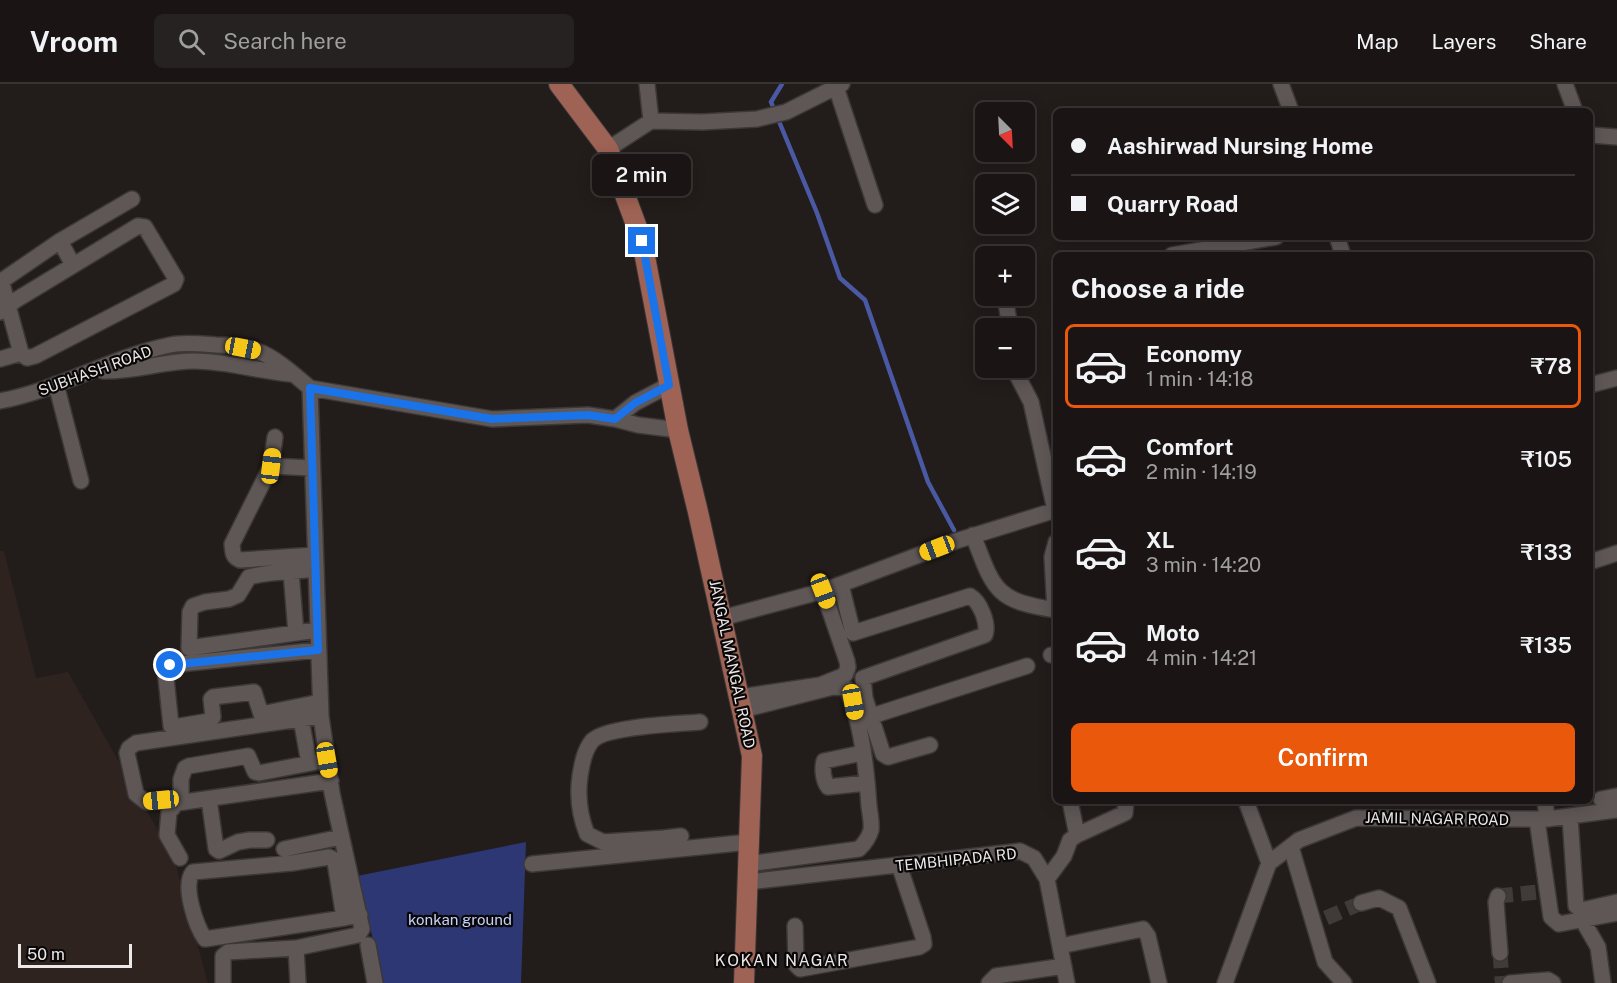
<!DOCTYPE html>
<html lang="en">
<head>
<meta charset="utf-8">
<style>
  :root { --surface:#1a1514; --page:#272222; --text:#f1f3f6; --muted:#9f9fa0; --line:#383434; --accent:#ea580c }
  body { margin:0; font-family:"Public Sans",sans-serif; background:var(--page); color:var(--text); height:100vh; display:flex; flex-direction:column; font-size:22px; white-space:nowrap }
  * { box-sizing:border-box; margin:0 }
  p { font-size:20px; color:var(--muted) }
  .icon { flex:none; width:33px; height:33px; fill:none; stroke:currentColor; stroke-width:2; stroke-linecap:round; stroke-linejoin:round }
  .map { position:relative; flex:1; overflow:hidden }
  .sheet { position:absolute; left:1053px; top:168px; width:540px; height:552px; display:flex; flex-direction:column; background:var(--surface); border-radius:9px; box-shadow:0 3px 15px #0003,0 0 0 2px var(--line) }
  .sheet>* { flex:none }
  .top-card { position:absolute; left:1053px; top:24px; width:540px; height:132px; border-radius:9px; box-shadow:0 3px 15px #0003,0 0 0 2px var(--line); display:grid; align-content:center; height:132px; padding:0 18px; background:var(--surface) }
  .needle { width:39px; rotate:156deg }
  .tools { position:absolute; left:975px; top:18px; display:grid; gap:12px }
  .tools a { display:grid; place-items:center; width:60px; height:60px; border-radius:9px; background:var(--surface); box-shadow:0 3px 15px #0003,0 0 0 2px var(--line); font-size:30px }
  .scale { position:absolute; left:18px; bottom:15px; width:114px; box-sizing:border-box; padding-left:6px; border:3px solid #ece8e7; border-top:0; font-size:16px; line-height:21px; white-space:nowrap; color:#ece8e7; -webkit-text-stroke:4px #090707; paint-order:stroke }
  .end { position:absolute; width:27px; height:27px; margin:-14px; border:8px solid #1a73e8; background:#fff; box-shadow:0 0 0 3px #fff }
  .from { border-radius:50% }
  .bubble { position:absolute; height:42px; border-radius:9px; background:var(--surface); box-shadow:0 3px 15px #0003,0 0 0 2px var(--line); font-size:20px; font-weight:600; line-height:42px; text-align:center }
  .car { position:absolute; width:18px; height:36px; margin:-18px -9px; border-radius:8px; box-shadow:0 0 4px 2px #0007; background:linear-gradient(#f5c518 24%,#345 0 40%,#f5c518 0 76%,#345 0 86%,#f5c518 0) }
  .top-card b { display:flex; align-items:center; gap:21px; height:57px; font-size:22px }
  .top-card b+b { border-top:2px solid var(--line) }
  .top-card i { width:15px; height:15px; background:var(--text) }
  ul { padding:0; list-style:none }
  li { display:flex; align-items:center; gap:18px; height:84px; margin:0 12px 9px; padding:0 6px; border:3px solid transparent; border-radius:9px }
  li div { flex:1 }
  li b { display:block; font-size:22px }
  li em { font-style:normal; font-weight:600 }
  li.selected { border-color:var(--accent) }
  li>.icon { width:54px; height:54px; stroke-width:1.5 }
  h2 { padding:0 18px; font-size:27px; line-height:72px }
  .cta { display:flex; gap:12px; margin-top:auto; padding:12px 18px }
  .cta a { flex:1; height:69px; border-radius:9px; background:var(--accent); color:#fff; font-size:24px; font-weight:600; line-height:69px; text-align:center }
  header { display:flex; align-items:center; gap:36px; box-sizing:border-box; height:84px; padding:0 30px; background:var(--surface); border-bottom:2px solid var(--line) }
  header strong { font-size:28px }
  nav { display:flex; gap:33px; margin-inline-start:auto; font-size:21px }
  .search { width:420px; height:54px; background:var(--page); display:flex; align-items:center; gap:15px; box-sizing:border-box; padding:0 21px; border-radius:9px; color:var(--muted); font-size:22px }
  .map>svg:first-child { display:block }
  .built { fill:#2f2320 }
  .green { fill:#2c3774 }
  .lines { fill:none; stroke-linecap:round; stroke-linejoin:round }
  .stream { stroke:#4959a3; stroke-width:4.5 }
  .minor-tunnel { stroke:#403b39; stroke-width:15; stroke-dasharray:15 8; stroke-linecap:butt }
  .minor-casing { stroke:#3c3838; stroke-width:18 }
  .major-casing { stroke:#3c3838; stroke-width:22 }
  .minor { stroke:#5e5755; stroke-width:15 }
  .major { stroke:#9e6354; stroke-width:20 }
  .route { stroke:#1a73e8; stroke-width:8 }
  .labels { text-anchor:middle; stroke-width:4.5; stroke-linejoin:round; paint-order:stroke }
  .street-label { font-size:15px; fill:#ece8e7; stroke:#090707 }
  .park-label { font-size:15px; fill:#c4d1fa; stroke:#090707 }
  .neighbourhood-label { font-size:16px; letter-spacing:1.5px; fill:#ece8e7; stroke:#090707 }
</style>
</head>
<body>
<header>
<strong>Vroom</strong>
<div class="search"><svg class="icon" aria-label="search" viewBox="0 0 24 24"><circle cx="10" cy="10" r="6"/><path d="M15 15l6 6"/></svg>Search here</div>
<nav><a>Map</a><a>Layers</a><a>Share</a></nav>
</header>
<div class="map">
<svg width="1617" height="899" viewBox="0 0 1617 899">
  <rect width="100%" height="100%" fill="#221c1a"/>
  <path class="built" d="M0,467H4L36,594L68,588L174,775L208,899H0Z"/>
  <path class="green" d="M526,758L521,899H384L357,792Z"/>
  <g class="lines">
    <path class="stream" d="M782,0L771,18L817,129L840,194L865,216L928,398L954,446"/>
    <path class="minor-tunnel" d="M1498,812L1538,808
      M1326,834L1361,819
      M1500,869L1502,896L1505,899"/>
    <defs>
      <path id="minor" d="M647,0L651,37
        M1281,0L1291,27
        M1565,0L1575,27
        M836,3L875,121
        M1590,51L1617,53
        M608,65L651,37L702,38L757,35L786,28L842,0
        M1337,153L1343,171
        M60,157L132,115
        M1172,171L1276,153
        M0,198L60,157L73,181
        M1005,212L1010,244
        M0,228L16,216L138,142L145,143L176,195L174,200L35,272L27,274L21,269L1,196
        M0,275L21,269
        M1016,284L1018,293L1031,318L1055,426
        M103,287C134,288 163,277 194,277C227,277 257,287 290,290
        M56,300L81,397
        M1590,301L1617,294
        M0,317C59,306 111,273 170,261C184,258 202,260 216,261C229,261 244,263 257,267C274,272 296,292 310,304L492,335L588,331L615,335L638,341L678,346
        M615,335L635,319L669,301
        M275,353L271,382L232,460C233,468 232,473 240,476L315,471
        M271,382L312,384
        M973,451C994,506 995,517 1056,526
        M1590,478L1617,469
        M316,485C293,488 271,487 249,493L238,511L229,515L205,518L193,522L190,528L189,564L317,546
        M291,488L296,549
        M841,501L853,549L970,512C980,518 989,539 985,551L863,594L865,614L883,670L888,673L930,661
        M1055,526L1052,473L1056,458
        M722,534L823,507L956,457L1056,426
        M318,566L170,581L166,594L171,642L174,643L209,637L213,633L211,615L213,613L254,608L261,630L320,618
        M1051,571H1056
        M740,613L820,601L845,591L848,583L847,577L823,507
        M742,626L833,603L846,604C861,633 867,689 869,722C870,730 872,739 871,746C869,754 865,759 859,765L748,780
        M321,632L136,659L129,664L127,669L136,710L146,718L176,715L181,712V695L185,684L189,682L248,672L255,688L259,689L327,676
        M872,632L1027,582
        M301,635L309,679
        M862,669L824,677C822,685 823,696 828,703L867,699
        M209,715L216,765L219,767L238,758L250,756H267
        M1601,715L1617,712
        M1246,717L1269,779
        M1570,733L1576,822L1582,826L1617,818
        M1547,735L1617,726
        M1537,736L1551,833L1559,840L1617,829
        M1077,751L1125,729L1126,717
        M664,754L681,752
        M1291,763L1325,878L1344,899
        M284,765L341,753
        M665,765L664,754L603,758L587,750C579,730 577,713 580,692C582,680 584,667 592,657C605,642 678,640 700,638
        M180,774L167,751L169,728L177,719L331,697
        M532,780L749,758
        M1047,795L1064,772L1070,756L1077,751L1070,717
        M748,798L1020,767L1034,774L1047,795L1067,899
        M1498,812L1496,818L1500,869
        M1361,819L1379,814L1399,824L1428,899
        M344,834L335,778L333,775L329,773L292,779L193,788C182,802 196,842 205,855L344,834L360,831
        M1583,837L1598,863L1603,899
        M795,842L796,881L800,885L919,863L924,860L923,853L899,781
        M368,861L375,899
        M1060,862L1143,845L1148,852L1159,899
        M296,864L358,851L362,845L332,709L321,632L310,304
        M223,899V872L228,868L296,864L298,899
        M989,899L996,892L1064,882
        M1225,899L1269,779L1299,756L1356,734L1547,735L1545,717
        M1510,899L1548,896L1553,899"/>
      <path id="major" d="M559,0L608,65L642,157L678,346L698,428L752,672L744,899"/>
    </defs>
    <use href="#minor" class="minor-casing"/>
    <use href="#major" class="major-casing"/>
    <use href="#minor" class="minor"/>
    <use href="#major" class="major"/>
  </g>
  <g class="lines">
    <path class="route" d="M170,581L318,566L310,304L492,335L588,331L615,335L635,319L669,301L642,157"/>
  </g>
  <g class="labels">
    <g class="street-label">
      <text transform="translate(95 287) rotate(-20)" y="5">SUBHASH ROAD</text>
      <text transform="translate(732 580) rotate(78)" y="5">JANGAL MANGAL ROAD</text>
      <text transform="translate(1437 735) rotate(1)" y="5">JAMIL NAGAR ROAD</text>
      <text transform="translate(956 776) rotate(-6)" y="5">TEMBHIPADA RD</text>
    </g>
    <g class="park-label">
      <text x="460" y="841">konkan ground</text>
    </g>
    <g class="neighbourhood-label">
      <text x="782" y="882">KOKAN NAGAR</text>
    </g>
  </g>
</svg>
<div class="tools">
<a><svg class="needle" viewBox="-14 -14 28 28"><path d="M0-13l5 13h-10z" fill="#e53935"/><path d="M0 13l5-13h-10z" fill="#9f9fa0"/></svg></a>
<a><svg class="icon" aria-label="layers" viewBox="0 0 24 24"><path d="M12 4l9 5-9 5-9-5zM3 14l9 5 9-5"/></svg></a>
<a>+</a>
<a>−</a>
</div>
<div class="scale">50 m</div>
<i class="end from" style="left:170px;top:581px"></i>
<i class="end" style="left:642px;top:157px"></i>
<div class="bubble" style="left:592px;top:70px;width:99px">2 min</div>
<i class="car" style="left:243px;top:264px;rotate:101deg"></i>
<i class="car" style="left:271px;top:382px;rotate:7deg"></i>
<i class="car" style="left:937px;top:464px;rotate:249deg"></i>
<i class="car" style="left:823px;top:507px;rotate:159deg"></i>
<i class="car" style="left:853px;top:618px;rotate:170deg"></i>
<i class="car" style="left:327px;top:676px;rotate:170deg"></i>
<i class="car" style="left:161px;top:716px;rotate:264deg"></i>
<div class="top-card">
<b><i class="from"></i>Aashirwad Nursing Home</b>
<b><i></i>Quarry Road</b>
</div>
<section class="sheet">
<h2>Choose a ride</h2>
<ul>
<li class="selected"><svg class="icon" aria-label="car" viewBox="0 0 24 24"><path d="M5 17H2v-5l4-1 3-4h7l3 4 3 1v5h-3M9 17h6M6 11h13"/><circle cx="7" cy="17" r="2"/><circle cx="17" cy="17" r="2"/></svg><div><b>Economy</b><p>1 min · 14:18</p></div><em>₹78</em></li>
<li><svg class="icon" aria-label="car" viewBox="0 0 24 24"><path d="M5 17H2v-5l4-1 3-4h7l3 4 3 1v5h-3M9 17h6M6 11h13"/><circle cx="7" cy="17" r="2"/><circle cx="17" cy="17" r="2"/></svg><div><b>Comfort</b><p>2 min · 14:19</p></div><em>₹105</em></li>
<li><svg class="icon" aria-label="car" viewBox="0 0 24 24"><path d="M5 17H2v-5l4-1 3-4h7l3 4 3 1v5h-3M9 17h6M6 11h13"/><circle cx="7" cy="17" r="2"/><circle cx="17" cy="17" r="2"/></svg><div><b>XL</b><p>3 min · 14:20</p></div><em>₹133</em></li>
<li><svg class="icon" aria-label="car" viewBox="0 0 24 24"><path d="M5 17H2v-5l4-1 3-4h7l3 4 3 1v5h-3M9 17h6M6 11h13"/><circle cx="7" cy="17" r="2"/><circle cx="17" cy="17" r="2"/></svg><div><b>Moto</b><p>4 min · 14:21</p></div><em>₹135</em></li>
</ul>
<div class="cta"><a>Confirm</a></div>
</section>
</div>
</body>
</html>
